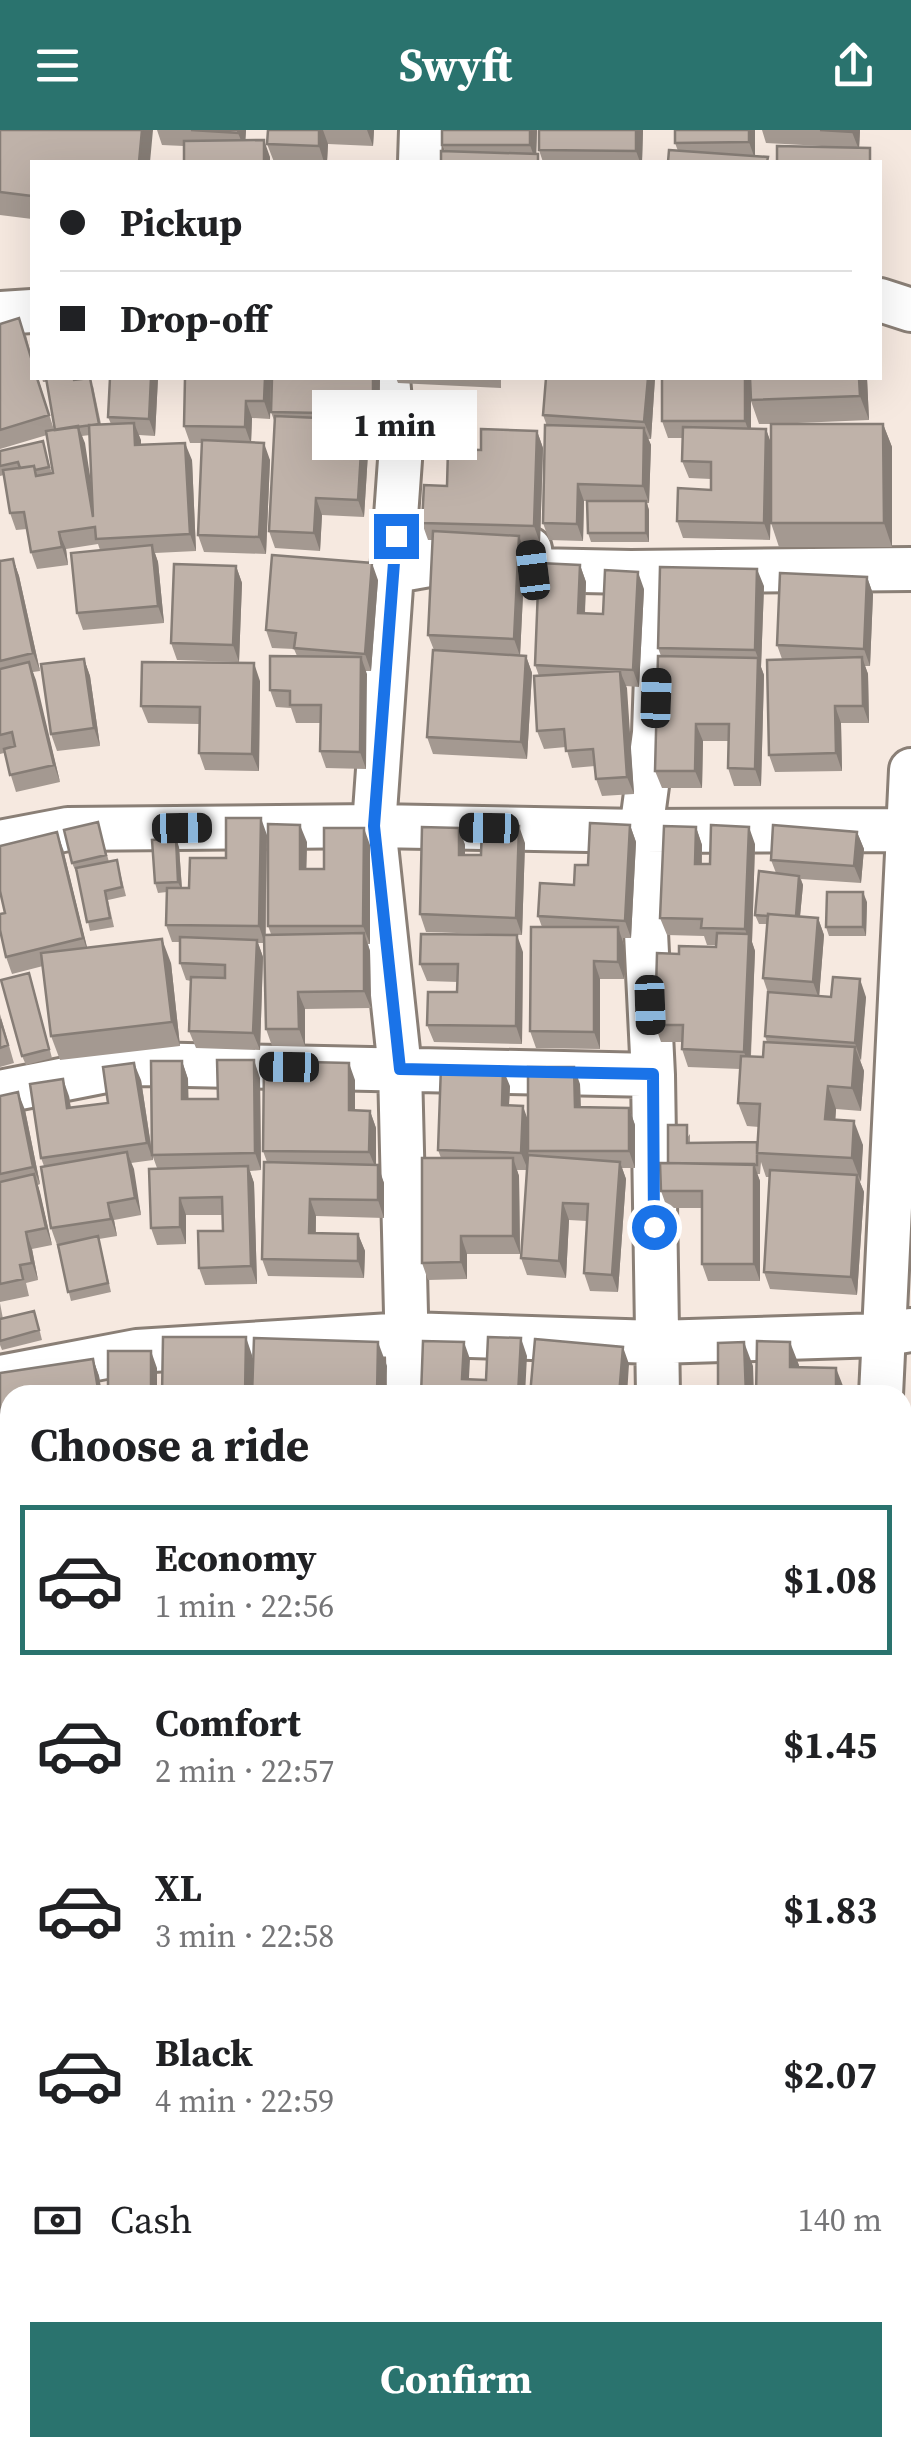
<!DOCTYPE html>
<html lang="en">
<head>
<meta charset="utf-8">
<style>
  :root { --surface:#fff; --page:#f6f6f6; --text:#202124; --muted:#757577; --line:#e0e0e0; --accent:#2a736e }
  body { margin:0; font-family:"Source Serif 4",serif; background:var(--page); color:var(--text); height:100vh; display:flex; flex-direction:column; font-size:38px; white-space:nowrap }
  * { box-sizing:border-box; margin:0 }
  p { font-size:32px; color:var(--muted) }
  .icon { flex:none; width:55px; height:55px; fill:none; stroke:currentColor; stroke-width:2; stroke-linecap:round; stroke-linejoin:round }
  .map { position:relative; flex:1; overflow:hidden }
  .side { position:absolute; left:0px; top:1255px; width:912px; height:1072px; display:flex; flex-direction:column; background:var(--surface); border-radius:30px 30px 0 0; box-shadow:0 10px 40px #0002 }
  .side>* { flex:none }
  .banner { position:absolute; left:30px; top:30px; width:852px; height:220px; border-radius:0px; box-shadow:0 10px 40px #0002; display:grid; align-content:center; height:220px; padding:0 30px; background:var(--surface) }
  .end { position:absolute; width:45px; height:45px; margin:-22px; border:12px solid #1a73e8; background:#fff; box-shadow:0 0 0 5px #fff }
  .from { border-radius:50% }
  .bubble { position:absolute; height:70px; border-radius:0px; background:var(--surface); box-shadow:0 10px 40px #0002; font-size:32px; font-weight:700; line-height:70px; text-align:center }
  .car { position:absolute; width:30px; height:60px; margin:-30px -15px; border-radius:12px; box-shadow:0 0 8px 2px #0007; background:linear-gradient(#222 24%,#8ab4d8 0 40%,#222 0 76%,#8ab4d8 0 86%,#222 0) }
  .banner b { display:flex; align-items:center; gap:35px; height:95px; font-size:38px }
  .banner b+b { border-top:2px solid var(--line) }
  .banner i { width:25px; height:25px; background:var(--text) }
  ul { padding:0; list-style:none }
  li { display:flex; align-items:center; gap:30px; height:150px; margin:0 20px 15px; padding:0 10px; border:5px solid transparent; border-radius:0px }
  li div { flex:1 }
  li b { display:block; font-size:38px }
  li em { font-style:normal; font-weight:700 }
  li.active { border-color:var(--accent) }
  li>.icon { width:90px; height:90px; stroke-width:1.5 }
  h2 { padding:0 30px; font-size:45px; line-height:120px }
  .pay { display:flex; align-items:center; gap:25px; height:110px; padding:0 30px; font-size:38px }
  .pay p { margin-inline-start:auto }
  .action { display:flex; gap:20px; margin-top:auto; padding:20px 30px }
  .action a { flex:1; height:115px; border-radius:0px; background:var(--accent); color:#fff; font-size:40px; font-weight:700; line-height:115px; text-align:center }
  header { display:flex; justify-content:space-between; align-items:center; height:130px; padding:0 30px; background:var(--accent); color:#fff; font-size:45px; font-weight:700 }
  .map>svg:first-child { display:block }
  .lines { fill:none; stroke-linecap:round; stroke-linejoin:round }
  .minor-casing { stroke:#8a7f76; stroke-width:48 }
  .minor { stroke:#fff; stroke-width:42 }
  .wall { fill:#a49991; fill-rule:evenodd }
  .shaded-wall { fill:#867d76 }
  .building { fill:#bfb2a9; stroke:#867d76; stroke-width:2.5 }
  .route { stroke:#1a73e8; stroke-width:12 }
</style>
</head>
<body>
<header><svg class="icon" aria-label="menu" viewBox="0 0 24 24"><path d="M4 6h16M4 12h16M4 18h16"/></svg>Swyft<svg class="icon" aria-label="share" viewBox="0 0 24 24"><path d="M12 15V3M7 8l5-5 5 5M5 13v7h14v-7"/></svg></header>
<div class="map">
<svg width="911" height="2327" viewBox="0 0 911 2327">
  <rect width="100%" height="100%" fill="#f6e9e0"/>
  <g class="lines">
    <defs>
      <path id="minor" d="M420,32L421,0
        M880,170L911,180
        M0,183L32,181
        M388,248L390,271L402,302L374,696L400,939L408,1265
        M395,441L429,435L430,414L530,419L533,440L631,442L911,439
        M631,442L659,463L654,603L641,701L653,945L658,1265
        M0,712L68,699L374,696L641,701L911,700
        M0,962L142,934L653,945
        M0,1247L137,1221L407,1204L656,1212L881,1205L911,1200
        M881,1265L911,640
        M902,1696H911
        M0,1749L10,1746
        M0,1989L10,1987
        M902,2196H911
        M0,2241L10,2238
        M376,2327L378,2318
        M669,2327V2318"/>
    </defs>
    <use href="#minor" class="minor-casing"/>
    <use href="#minor" class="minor"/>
  </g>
  <path class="wall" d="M0,0L32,32V89L0,85Z
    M157,0H246L245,10L270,27V32H184V16L162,15Z
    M268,0H374L373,16L328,14L327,32H274L267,14Z
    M442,0H537L536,24L445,21L442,15Z
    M643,0L642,32H543L539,20Z
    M755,0V26L678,21L675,13Z
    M762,0H860L859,18L766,13Z
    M0,194L26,205L32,228V248H38L54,300L47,252H43L42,248H75V250L93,256L101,294H111L108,287L110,248H158L155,306L139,305L141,315L192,330L196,421L155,423L158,432L164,493L83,500L77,483L100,420L98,414L66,419L68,435L37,439L31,422L27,399L16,400L10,383L4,345L0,346V321L43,311L52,344L53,343L47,305L0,319ZM90,305L92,358L82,306Z
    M271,248L270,289L252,288L251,312L270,330L266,424L204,422L198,405L202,313H190L184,296Z
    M272,248H380L379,302L366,301L369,307L364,387L322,385L320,421L275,418L269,401L275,293L271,282Z
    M396,248H501V258L398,253Z
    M546,248H655L651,309H648L651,315L649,373H647L649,380V412H591L588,403L587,371H584L583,411L549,410L543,393L547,296L543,285Z
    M662,248H867L869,290L774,294H883L892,317V417H779L771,393V366L770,410L683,408L677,391L711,360V349L689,348L682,331L683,308H668L662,291ZM751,271L759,294H771V314L766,299H751Z
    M537,301L543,318L540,413H521L525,423L520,526H526L532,543L527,629L433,624L427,607L434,520L428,505L433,410H428L422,393L481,320Z
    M0,429L1,431L13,429L19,446L40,541L33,542L60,652L16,662L4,623L0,624Z
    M580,435L586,452L585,484H603L644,459L639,557L626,556L634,664L602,666L596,649L595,636L572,638L566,617L544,619L537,601L539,546L535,535Z
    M236,436L242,453L239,532L177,530L171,513Z
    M867,447L873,464L870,536H865L868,544L869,593H841L842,641L775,642L769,625L782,529L777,515Z
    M378,450L371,541H366V639L326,638L320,621V593H296L291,578L276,577L270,560L297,526L294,519L272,518L266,500Z
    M764,456L761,537L764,545L761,656H734L728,638L729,611H703L702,658H662L655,641L661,526L658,518Z
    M84,529L90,546L100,616L57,621L51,604Z
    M260,551L259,641L205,640L199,623L200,594L148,593L141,576Z
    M98,692L109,732L117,730L126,766L108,770L114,797L90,801L77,742H76L72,733Z
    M630,695L636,712L631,808H622L624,815V849H600V919L536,918L530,901L542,797L538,786L574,755L588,735Z
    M696,697L702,715V734H710L755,714L752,812L755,821L751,926L763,927L767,912L765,906L768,863L763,848L767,794H759L755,785L776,743L771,730L857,702L864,719L861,753L801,749L803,755L800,786L818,788L824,805L819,866L866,867L860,930L864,941L861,981L836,979L835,990L863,1015L860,1052L864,1062L857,1165L770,1159L764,1142L770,1047H766L761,1032L760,1044H757L760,1051V1151H708L702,1134V1078H667L661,1061L668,1033L690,1004V1013L757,1012L759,997L747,996L738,973L740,939L688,937L682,919V912H661L655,895L679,824L716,817V815H707L704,806L667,805L660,788Z
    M459,698L465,715V725H481L525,713L522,805L426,802L420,784Z
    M267,705L266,805L271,804L268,796L307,712L306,739H324L370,715V814H368L370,821L371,878L305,879V916H272L266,899L264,813H258L263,827L260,920L196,918L189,901L191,851L186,850L180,833V812H172L166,795L167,762L158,763L155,753L179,717L182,758H189L226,728Z
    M63,719L87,818L171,833L180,916L60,930L51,906L43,836L12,844L6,827L5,783Z
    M867,772L866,806H829L826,797Z
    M523,822L522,914L434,912L427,895L457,862L458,852L427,851L420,834Z
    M32,852L52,928L26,935L22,926Z
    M0,884L14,933L0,937Z
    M182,931L188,949V969H218L260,948L261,1040L250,1041L254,1053L257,1154L205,1155L199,1138L223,1101V1085H186V1114L157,1115L151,1098L157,1038L153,1027V1030L131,1033L141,1085L114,1090L117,1106L99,1109L111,1162L71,1171L57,1115L51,1098L44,1036L41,1028L69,966L71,978L108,973L141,950L152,1022Z
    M355,950V980L370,981L376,998V1035L384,1053V1088L316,1086V1103L358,1104L365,1121L364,1148L268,1146L262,1129L267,1032L263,1021Z
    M580,954L581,977L629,978L635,995V1038H622L626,1049L618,1162L590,1161L584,1143L587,1091L569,1090L566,1148L527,1145L521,1128L527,1040H517L519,1046L520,1124H467V1149L428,1150L422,1133L441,1028L438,1020L510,956L509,975L528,989Z
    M0,966L25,980L40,1054L38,1055L52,1115L32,1119L38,1150L26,1153L29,1166L0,1172Z
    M0,1173L3,1189L37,1190L42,1210L2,1220L0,1215Z
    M93,1229L99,1246L102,1265H10V1309L0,1310V1243Z
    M6,1348L10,1359V1427L0,1429V1350Z
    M10,1481V1679L0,1682V1483Z
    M10,1775V1863L0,1865V1777Z
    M10,1871V1980L0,1982V1874Z
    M10,2038V2207L0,2210V2080Z"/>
  <path class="shaded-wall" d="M142,0H153L150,32H139Z
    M239,0H246L245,20L238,3Z
    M319,0H323L328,14L327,32H324L319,16Z
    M367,0H374L373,16Z
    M530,0H537L536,32L530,15Z
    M636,0H643L642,32H640L636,21Z
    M749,0H755V29L749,12Z
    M853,0H860L859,20L852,2Z
    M264,10L270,27V32H264Z
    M151,248H158L155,306L149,289Z
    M265,248H271L270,289L264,271Z
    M373,248H380L379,302L373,284Z
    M648,248H655L651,309L644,292Z
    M745,248H751V308L745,291Z
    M859,248H867L869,290L860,266Z
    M246,271L252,288L251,314L245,297Z
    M363,290L369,307L364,387L358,370Z
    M134,293L141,310V333L135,315Z
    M883,294L892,317V417L884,393Z
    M78,296L85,313L99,405L93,387Z
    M644,298L651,315L649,373L643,356Z
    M766,299L772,316L770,410L764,393Z
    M537,301L543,318L540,413L534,396Z
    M185,313L192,330L196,421L190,404Z
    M264,313L270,330L266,424L259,407Z
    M578,354L584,371L583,411L577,394Z
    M316,368L322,385L320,421L314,403Z
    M646,371L649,380V412L646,403Z
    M59,402L66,419L68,435L62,417Z
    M519,406L525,423L520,526L514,509Z
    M152,415L158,432L164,493L158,476Z
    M13,429L19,446L40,541L33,523Z
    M372,433L378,450L371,541L365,524Z
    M580,435L586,452L584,501L578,483Z
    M236,436L242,453L239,532L233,515Z
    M757,439L764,456L761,537L764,545L761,656L755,639L758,528L755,520Z
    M638,442L644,459L639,557L633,540Z
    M867,447L873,464L870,536L864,519Z
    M526,526L532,543L527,629L521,612Z
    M361,527L367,544L366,639L360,622Z
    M862,527L868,544L869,593L863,576Z
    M84,529L90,546L100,616L94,598Z
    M29,532L36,550L60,652L54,635Z
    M254,533L260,551L259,641L252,624Z
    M620,541L627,558L634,664L627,647Z
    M835,576L841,593L842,641L836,623Z
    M696,594L703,611L702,658L695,641Z
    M261,688L267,705L265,814L259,796Z
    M300,695L307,712L306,756L300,739Z
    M630,695L636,712L631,808L625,791Z
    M519,696L525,713L522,805L516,788Z
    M696,697L702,715L701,751L695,734Z
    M749,697L755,714L752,812L755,821L750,939L744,922L748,808L745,799Z
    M364,698L370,715V814L363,796Z
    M459,698L465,715V742L459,725Z
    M57,702L63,719L89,825L83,808Z
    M857,702L864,719L861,753L854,736Z
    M176,708L179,717L182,761L178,752Z
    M799,746L803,755L799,797L796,788Z
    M863,762L867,772L866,806L863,797Z
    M818,788L824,805L819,869L813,852Z
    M618,797L624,815V849L618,832Z
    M364,803L370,821L371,878L364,861Z
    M517,805L523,822L522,914L516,896Z
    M162,809L171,833L180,916L172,892Z
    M257,810L263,827L260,920L253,903Z
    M594,831L600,849V919L594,902Z
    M860,849L866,867L861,931L855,913Z
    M298,862L305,879V916L299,899Z
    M855,917L864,941L861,981L852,958Z
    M254,930L260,948L261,1040L255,1023Z
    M182,931L188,949L189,986L182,969Z
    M134,933L141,950L153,1030L147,1013Z
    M349,933L355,950V997L349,980Z
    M574,937L580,954L581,995L575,977Z
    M503,939L510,956L508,992L502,975Z
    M63,949L69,966L73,996L67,978Z
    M828,956L836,979L834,1013L825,989Z
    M18,962L25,980L40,1054L33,1037Z
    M523,976L529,993L528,1040L521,1023Z
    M629,978L635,995V1038L629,1021Z
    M370,981L376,998V1039L369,1022Z
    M854,991L863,1015L861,1052L852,1028Z
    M127,1022L134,1039L141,1085L135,1068Z
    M513,1028L519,1046L520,1124L513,1106Z
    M620,1032L626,1049L618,1162L612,1145Z
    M754,1034L760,1051V1151L754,1134Z
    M378,1035L384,1053V1088L378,1070Z
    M248,1036L254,1053L257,1154L251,1136Z
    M34,1044L40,1062L52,1115L46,1098Z
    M857,1045L864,1062L857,1165L851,1147Z
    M180,1068L186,1085V1114L180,1097Z
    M310,1069L316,1086L315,1120L309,1103Z
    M108,1073L114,1090L117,1106L111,1089Z
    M563,1073L569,1090L566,1148L559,1131Z
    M26,1102L32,1119L38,1150L32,1133Z
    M358,1104L365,1121L364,1148L358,1131Z
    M461,1106L467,1124V1149L461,1132Z
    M246,1207L252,1225V1265H245Z
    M521,1208L527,1226L525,1265H518Z
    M378,1212L387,1236L386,1265H377Z
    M464,1212L470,1229L468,1265L462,1249Z
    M744,1212L753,1236L754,1265H746Z
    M790,1212L799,1235V1260L790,1237Z
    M623,1217L629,1234L627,1265H619Z
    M151,1221L157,1238V1265H151Z
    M93,1229L99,1246L102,1265H99Z
    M836,1238L845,1261V1265H836Z
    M179,2318H185V2327H180Z
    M435,2318H441V2327H435Z
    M636,2318H645V2327H636Z
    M784,2318H793V2327H784Z"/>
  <path class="building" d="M0,0H142L139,32H32V66L0,62Z
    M191,0H239L238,3Z
    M268,0H319V16L267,14Z
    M442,0H530V15H442Z
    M539,0H636V21L539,20Z
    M675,0H749V12L675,13Z
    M820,0H853L852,2Z
    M264,10V32H184V11Z
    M777,16L870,18V32H777Z
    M669,20L768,27L767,32H668Z
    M441,21L538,24V32H441Z
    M19,188L32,231V248H37L49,285L0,300V194Z
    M46,248H73L74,250L90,248L99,294L55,300Z
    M110,248H151L149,289L108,287Z
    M185,248H265L264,271H246L245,297L184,296Z
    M272,248H373V284L271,282Z
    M546,248H648L644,292L543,285Z
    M662,248H745V291H662Z
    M750,248H859L860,266L751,270Z
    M275,286L363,290L358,370L316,368L314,403L269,401Z
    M134,293L135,315L185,313L190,404L96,409L95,397L59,402L62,417L31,422L24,382L10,383L3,340L34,336L36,346L53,343L46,301L78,296L93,387L89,295Z
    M771,294H883L884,393H771Z
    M545,295L644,298L643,356L578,354L577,394L543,393Z
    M683,297L766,299L764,393L677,391L678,358L711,360V332L682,331Z
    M481,299L537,301L534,396L422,393L424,355L447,356L448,319L481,320Z
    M202,310L264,313L259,407L198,405Z
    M43,311L49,337L35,340L34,336L20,338L18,332L0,336V321Z
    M587,371H646V403H588Z
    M433,401L519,406L514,509L428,505Z
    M152,415L158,476L77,483L71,423Z
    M272,425L372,433L365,524L294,518L296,503L266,500Z
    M13,429L33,523L0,531V431Z
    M539,433L580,435L578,483L603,484L605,440L638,442L633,540L535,535Z
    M174,434L236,436L233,515L171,513Z
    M660,437L757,439L755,520L658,518Z
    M780,443L867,447L864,519L777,515Z
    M433,520L526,526L521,612L427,607Z
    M270,526L361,527L360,622L320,621L321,575H290V561L270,560Z
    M658,526L758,528L755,639L728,638L729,594H696L695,641H655Z
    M862,527L863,576H835L836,623L769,625L767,530Z
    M84,529L94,598L51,604L41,534Z
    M29,532L54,635L10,645L4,619L15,616L12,602L0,605V539Z
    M142,532L254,533L252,624L199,623L200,577L141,576Z
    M620,541L627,647L596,649L593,619L566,621L564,599L537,601L534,546Z
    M226,688H261L259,796L166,795L167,758H189L190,728H226Z
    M98,692L106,725L72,733L64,700Z
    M590,693L630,695L625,791L538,786L540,753L574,755L575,735H588Z
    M268,694L300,695V739H324V698H364L363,796H268Z
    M482,695L519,696L516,788L420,784L422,697L459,698V725H481Z
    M711,695L749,697L745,799L701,798L702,789L660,788L664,696L696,697L695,734H710Z
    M773,695L857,702L854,736L771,730Z
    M57,702L83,808L6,827L0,800V784L5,783L0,761V716Z
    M176,708L178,752L155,753L152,710Z
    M117,730L122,757L105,761L110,788L87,792L76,738Z
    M759,741L799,746L796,786L768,784V786L755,785Z
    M827,762H863V797H826Z
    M768,784L818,788L813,852L763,848Z
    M531,797H618V832L594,831V902L530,901Z
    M364,803V861L298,862L299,899H266L264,805Z
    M717,803L749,804L744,922L682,919L683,895H655L657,823L679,824V816L716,817Z
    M421,804L517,805L516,896L427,895L428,862H457L458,834H420Z
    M180,807L257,810L253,903L189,901L191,847L225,848V835L180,833Z
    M162,809L172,892L51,906L41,823Z
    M29,843L49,919L22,926L1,850Z
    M833,847L860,849L855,913L765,906L768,862L831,867Z
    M0,889L8,915L0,918Z
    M764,912L855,917L852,958L828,956L825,989L854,991L852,1028L757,1023L760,974L738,973L741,926L763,927Z
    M217,930H254L255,1023L152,1025L151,931H182V969H218Z
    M264,931L349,933V980L370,981L369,1022L263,1021Z
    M134,933L147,1013L41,1028L30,954L63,949L67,978L108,973L103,937Z
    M441,936L503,939L502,975L523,976L521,1023L438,1020Z
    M528,937H574L575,977L629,978V1021H528Z
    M18,962L33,1037L0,1044V966Z
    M668,995H687V1013L757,1012V1035L668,1033Z
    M127,1022L135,1068L108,1073L111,1089L51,1098L41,1037Z
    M528,1025L620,1032L612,1145L584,1143L588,1074L563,1073L559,1131L521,1128Z
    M422,1028H513V1106H461V1132L422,1133Z
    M264,1032L378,1035V1070L310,1069L309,1103L358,1104V1131L262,1129Z
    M660,1033L754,1034V1134H702V1061H661Z
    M248,1036L251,1136L199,1138L198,1101H223L222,1067L180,1068V1097L151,1098L149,1039Z
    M770,1040L857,1045L851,1147L764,1142Z
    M34,1044L46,1098L26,1102L32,1133L20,1135L23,1149L0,1154V1052Z
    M98,1106L108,1153L68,1162L58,1115Z
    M34,1181L39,1200L0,1211V1189Z
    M163,1207H246L245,1265H162Z
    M488,1207L521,1208L518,1265H421L423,1211L464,1212L462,1249L486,1250Z
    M254,1208L378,1212L377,1265H252Z
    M535,1209L623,1217L619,1265H530Z
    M757,1211L790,1212V1237L836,1238V1265H756Z
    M744,1212L746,1265H665V1257L718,1256V1213Z
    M108,1221H151V1265H108Z
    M93,1229L99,1265H10V1291L0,1292V1243Z
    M6,1348L10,1363V1408L0,1411V1350Z
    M10,1481V1569L0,1571V1483Z
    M10,1576V1661L0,1663V1578Z
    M10,1775V1845L0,1847V1777Z
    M10,1871V1961L0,1963V1874Z
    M10,2038V2188L0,2191V2080H1L0,2041Z
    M10,2285V2318H46L50,2327L48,2318H121L123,2327H0V2306L8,2303L3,2287Z
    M146,2318H179L180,2327H147Z
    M253,2318H259L260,2327H220L219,2324Z
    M413,2318H435V2327L518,2325V2327H413Z
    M530,2318H636V2327H530Z
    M677,2318H784V2327H677Z
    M794,2318H821V2323H800V2327H793Z
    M800,2323L855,2324V2327H800Z
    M865,2325L911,2326V2327H865Z"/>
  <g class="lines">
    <path class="route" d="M396,406L374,696L400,939L653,944L654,1097"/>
  </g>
</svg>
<i class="end from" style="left:654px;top:1097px"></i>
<i class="end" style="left:396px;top:406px"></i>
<div class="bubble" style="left:312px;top:260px;width:165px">1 min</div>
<i class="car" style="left:533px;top:440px;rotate:353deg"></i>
<i class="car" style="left:656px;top:568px;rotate:2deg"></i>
<i class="car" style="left:182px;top:698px;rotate:89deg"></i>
<i class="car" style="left:489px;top:698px;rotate:271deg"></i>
<i class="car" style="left:650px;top:875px;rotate:178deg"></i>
<i class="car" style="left:289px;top:937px;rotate:271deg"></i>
<div class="banner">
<b><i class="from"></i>Pickup</b>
<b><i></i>Drop-off</b>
</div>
<section class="side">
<h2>Choose a ride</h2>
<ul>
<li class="active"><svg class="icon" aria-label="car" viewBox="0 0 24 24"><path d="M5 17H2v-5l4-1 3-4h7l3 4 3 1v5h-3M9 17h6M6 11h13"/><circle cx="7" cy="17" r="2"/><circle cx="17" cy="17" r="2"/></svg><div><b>Economy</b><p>1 min · 22:56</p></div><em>$1.08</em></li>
<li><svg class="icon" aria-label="car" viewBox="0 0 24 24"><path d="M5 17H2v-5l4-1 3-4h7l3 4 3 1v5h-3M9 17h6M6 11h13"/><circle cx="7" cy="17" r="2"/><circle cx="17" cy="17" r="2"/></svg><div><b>Comfort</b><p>2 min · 22:57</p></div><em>$1.45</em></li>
<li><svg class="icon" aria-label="car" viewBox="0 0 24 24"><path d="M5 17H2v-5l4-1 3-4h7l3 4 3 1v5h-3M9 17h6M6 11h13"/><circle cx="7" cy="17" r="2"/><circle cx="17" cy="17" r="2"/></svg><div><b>XL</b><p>3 min · 22:58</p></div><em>$1.83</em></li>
<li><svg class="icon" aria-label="car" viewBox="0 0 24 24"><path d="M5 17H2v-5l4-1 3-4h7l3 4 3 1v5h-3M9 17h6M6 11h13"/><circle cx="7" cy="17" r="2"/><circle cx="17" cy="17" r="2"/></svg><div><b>Black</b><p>4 min · 22:59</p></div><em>$2.07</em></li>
</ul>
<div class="pay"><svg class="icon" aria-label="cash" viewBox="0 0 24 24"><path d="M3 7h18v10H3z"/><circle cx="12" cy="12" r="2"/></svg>Cash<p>140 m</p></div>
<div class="action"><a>Confirm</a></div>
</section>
</div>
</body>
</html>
